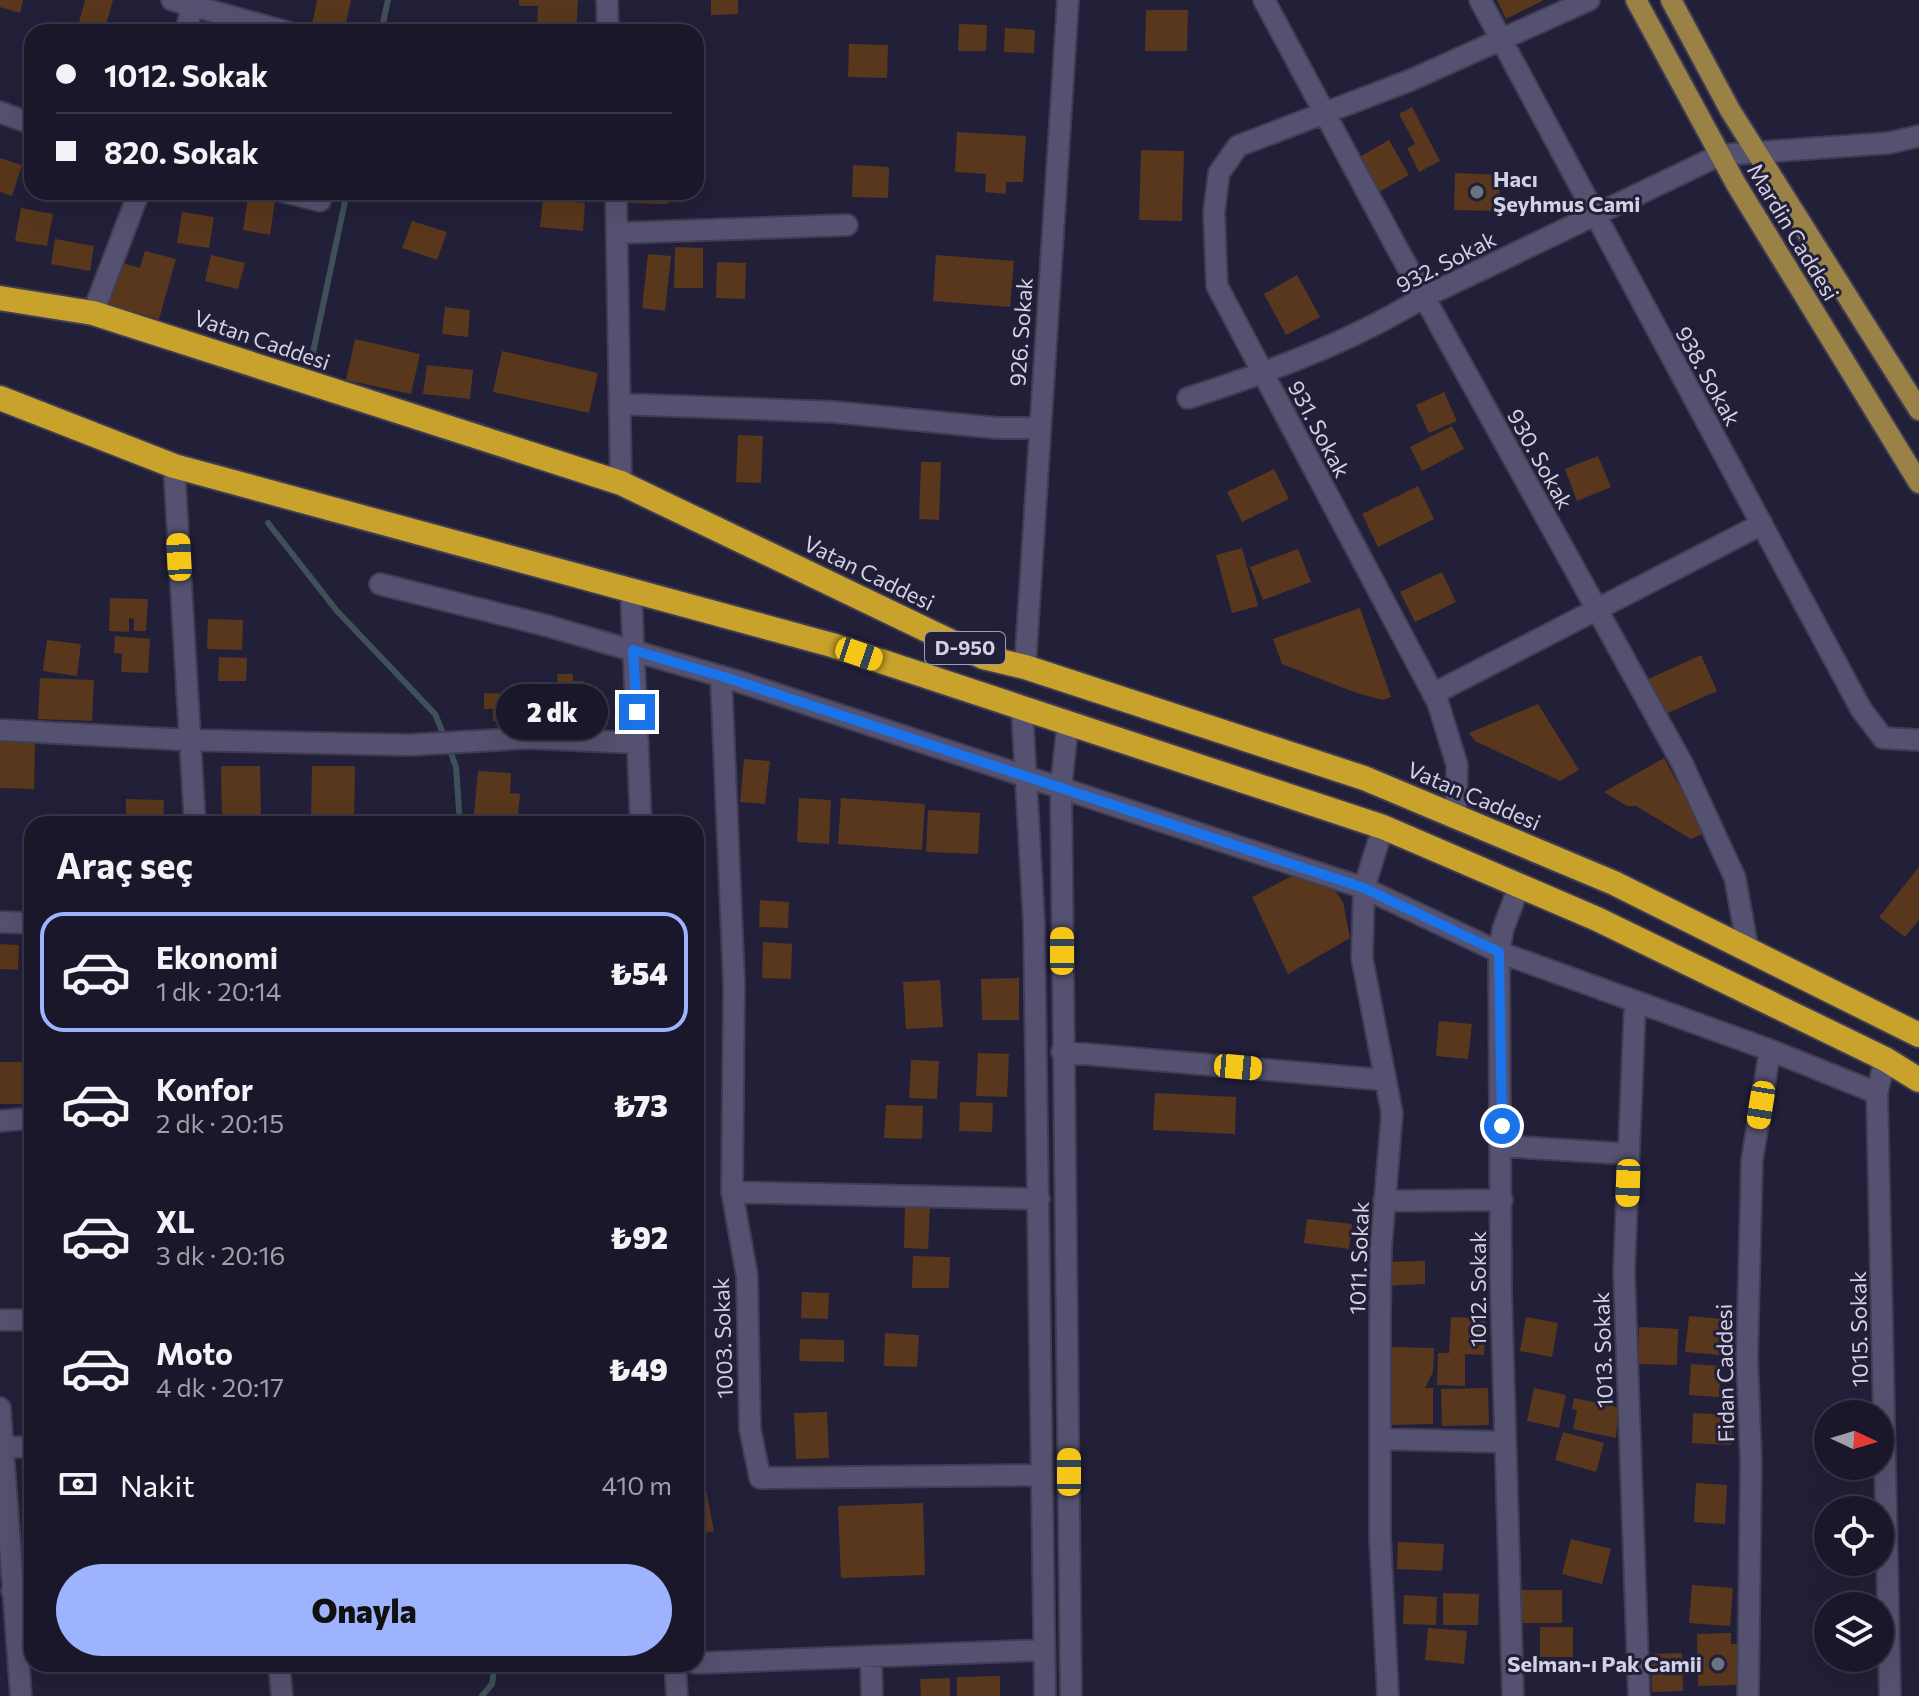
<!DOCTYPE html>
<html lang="tr">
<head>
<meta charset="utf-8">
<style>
  :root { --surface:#1a172b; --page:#232033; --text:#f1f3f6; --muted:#9f9fa9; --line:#383647; --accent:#9eb3fd }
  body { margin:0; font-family:Commissioner,sans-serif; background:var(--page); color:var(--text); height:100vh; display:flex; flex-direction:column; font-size:30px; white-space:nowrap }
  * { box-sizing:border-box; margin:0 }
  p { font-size:26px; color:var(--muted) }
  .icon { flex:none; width:44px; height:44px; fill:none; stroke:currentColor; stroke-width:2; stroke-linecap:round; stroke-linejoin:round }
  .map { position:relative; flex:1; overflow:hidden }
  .side { position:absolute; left:24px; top:816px; width:680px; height:856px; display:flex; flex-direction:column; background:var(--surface); border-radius:24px; box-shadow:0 8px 32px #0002,0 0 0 2px var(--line) }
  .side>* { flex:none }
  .top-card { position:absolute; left:24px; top:24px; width:680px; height:176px; border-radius:24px; box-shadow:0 8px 32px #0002,0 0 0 2px var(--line); display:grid; align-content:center; height:176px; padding:0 32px; background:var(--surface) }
  .needle { width:52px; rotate:94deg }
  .fabs { position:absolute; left:1814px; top:1400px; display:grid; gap:16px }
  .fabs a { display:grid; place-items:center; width:80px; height:80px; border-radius:50%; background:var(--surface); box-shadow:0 8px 32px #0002,0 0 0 2px var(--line); font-size:40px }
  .end { position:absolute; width:36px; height:36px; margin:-18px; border:10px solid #1a73e8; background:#fff; box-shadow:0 0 0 4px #fff }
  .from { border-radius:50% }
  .bubble { position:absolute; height:56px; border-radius:28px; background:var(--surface); box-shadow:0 8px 32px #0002,0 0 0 2px var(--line); font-size:26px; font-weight:800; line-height:56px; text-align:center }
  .car { position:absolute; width:24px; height:48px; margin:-24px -12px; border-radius:10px; box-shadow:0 0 6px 2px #0007; background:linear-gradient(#f5c518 24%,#345 0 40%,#f5c518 0 76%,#345 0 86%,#f5c518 0) }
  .top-card b { display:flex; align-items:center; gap:28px; height:76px; font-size:30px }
  .top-card b+b { border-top:2px solid var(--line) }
  .top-card i { width:20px; height:20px; background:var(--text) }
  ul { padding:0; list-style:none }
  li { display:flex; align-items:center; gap:24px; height:120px; margin:0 16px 12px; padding:0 16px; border:4px solid transparent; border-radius:24px }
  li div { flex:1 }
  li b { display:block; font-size:30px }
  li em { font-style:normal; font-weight:800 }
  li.selected { border-color:var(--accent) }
  li>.icon { width:72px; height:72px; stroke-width:1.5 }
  h2 { padding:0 32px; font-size:36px; line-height:96px }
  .pay { display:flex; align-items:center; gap:20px; height:88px; padding:0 32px; font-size:30px }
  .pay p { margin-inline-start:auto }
  .cta { display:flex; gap:16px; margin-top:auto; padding:16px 32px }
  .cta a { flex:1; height:92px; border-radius:48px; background:var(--accent); color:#111; font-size:32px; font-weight:800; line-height:92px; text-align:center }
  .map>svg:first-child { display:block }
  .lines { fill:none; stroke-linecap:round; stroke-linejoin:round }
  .stream { stroke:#3f5059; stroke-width:6 }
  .building { fill:#59371c }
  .minor-casing { stroke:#403d53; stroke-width:24 }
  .major-casing { stroke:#403d53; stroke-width:24 }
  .highway-casing { stroke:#403d53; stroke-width:28 }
  .minor { stroke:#555271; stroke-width:20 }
  .major { stroke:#9a8246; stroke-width:20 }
  .highway { stroke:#c8a22a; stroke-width:24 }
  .route { stroke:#1a73e8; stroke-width:10 }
  .worship-dot { fill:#6b7280; stroke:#221f39; stroke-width:3 }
  .labels { text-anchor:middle; stroke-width:6; stroke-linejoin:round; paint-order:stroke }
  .shield { fill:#221f39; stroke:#9e9cb1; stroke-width:2 }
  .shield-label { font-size:20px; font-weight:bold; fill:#d3d2e4 }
  .poi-label { font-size:22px; font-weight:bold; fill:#d3d2e4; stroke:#221f39; text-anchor:start }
  .street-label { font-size:22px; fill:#d3d2e4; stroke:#221f39 }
</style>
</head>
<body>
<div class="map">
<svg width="1919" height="1696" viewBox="0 0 1919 1696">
  <rect width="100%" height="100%" fill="#221f39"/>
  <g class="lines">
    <path class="stream" d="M381,32L388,0
      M312,357L347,192
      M268,523L337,611L435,714L445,738
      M449,748L456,767L460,824
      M482,1696L492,1684L495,1664"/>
  </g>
  <path class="building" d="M0,0H23L20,13L0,7Z
    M85,0H113L104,32L78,26Z
    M317,0H351L344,32L311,30Z
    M519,0H578L576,32H537L538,6H519Z
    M711,0H738V14L711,15Z
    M1497,0H1544L1506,19Z
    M1146,10H1188L1187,51H1145Z
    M959,24L987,25L986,51H958Z
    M1005,28L1035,30L1034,53L1004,52Z
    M849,44L888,45L887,78L848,77Z
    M1412,107L1440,161L1419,172L1407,148L1415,144L1399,114Z
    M957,132L1026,136L1023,182H1006V194L985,192L986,174L955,172Z
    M1389,140L1409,175L1377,193L1358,158Z
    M1141,150L1184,151L1182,221L1139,220Z
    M0,158L22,165L12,196L0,192Z
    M853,165L889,167L888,198L852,197Z
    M1455,173L1500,175L1499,211L1454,210Z
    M625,192H669L668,204L625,203Z
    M248,196L275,201L270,235L243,230Z
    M543,199L585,203L583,231L540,227Z
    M21,208L53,214L47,246L15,241Z
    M182,212L214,217L209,248L177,243Z
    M412,221L447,232L437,260L402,248Z
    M55,239L94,246L90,271L51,264Z
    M675,247L703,248V288H674Z
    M145,251L176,259L159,319L104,304L116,261L140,268Z
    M648,254L671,256L665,311L642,308Z
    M211,255L245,263L238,289L205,281Z
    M936,255L1014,261L1010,307L933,301Z
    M717,262L746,263L745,299L716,298Z
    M1297,275L1320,317L1286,335L1264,294Z
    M445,307L470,310L468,337L442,334Z
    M355,339L420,354L411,394L346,380Z
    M502,351L598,373L589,413L493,392Z
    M427,365L473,370L470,399L423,394Z
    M1444,392L1457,421L1429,433L1416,405Z
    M1452,426L1464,449L1422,471L1410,447Z
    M738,435L763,436L761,483L736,482Z
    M1598,456L1611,487L1577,501L1565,469Z
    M921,462H941L939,520L919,519Z
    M1274,469L1289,499L1242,522L1227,492Z
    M1418,486L1434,519L1378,547L1362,514Z
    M1242,548L1258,606L1232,613L1216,555Z
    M1298,549L1311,582L1263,600L1250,567Z
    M1442,572L1456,602L1415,622L1400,592Z
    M110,598L148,599L146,631H134V619L129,618V632L109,631Z
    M1360,608L1391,697L1382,700L1354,692L1282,664L1273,639Z
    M208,619L243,620L242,650L207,649Z
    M115,636L150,639L148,673L121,672L122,654L114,653Z
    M47,640L81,644L77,676L43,671Z
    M1701,655L1717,691L1659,717L1644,681Z
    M219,657L247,658L246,681H218Z
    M557,674H573V681H584V686H597L599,732L559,734L558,725L536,726L535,693L558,692Z
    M40,678L94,680L92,721L38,719Z
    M484,693L521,694V721H493V709H484Z
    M1538,704L1579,770L1560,781L1475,741L1469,733Z
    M0,740L35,741L34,789L0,788Z
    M1664,758L1705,833L1691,839L1636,806H1627L1604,792Z
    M744,759L770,761L765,804L740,802Z
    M221,766H260L261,822H222Z
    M312,766H355L354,824H311Z
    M478,771L511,773L510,793L520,794L518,816L508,815L507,824H473Z
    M799,798L831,800L829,844L797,842Z
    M841,798L925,804L922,850L838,844Z
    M126,799L164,800L163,822L126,824Z
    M928,810L980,813L978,854L926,852Z
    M1919,867V920L1905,937L1879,917Z
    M1301,871L1333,888L1343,902L1350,938L1288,974L1252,897Z
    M760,900L789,902L788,928L759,927Z
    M763,942L792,944L791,979L762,978Z
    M0,944L19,945L18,970L0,969Z
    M1019,978V1020H982L981,979Z
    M940,980L943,1027L906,1029L903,982Z
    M1439,1021L1472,1024L1468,1059L1436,1056Z
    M978,1053L1009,1054L1007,1097L976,1096Z
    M911,1060L939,1061L937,1099L909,1098Z
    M0,1062H32V1104H0Z
    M1155,1093L1236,1097L1235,1134L1153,1130Z
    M960,1102L993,1103L992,1132L959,1131Z
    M886,1105L923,1106L922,1139L884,1138Z
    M905,1203L930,1204L928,1249L904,1248Z
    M1307,1219L1352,1224L1349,1249L1304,1243Z
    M913,1256L950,1257L949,1288H912Z
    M1425,1261V1284L1384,1286V1262Z
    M802,1292L829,1293L828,1319L801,1318Z
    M1689,1316L1723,1319L1720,1355L1685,1352Z
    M1451,1317L1486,1318L1484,1355L1465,1354V1386L1437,1385L1438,1353H1449Z
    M1526,1317L1558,1323L1552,1357L1520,1351Z
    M1639,1327L1678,1329L1677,1365L1638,1364Z
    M885,1333L919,1335L917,1367L884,1366Z
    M800,1339L844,1340V1362L799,1361Z
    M1391,1347L1434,1348L1433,1372L1425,1388H1433V1424L1389,1425Z
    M1691,1364L1721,1366L1719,1397L1689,1395Z
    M1488,1388L1489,1425L1442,1426L1441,1389Z
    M1534,1388L1566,1395L1559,1428L1527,1421Z
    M1574,1398L1618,1407L1616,1438L1573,1429L1577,1410L1572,1409Z
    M827,1412L829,1458L796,1459L794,1413Z
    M1693,1413L1733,1415L1731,1445L1692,1443Z
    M1563,1432L1604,1443L1596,1472L1555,1460Z
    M1696,1483L1727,1485L1725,1524L1694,1522Z
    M706,1490L714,1531L696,1535V1492Z
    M923,1503L925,1575L841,1578L838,1506Z
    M1571,1539L1611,1549L1602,1584L1562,1574Z
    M1398,1542L1444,1544L1442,1571L1397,1569Z
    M1692,1585L1733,1588L1730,1626L1689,1623Z
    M1521,1590H1562V1623H1521Z
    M1443,1593L1479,1594L1478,1625H1443Z
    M1404,1595L1437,1597L1436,1625L1403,1624Z
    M1540,1627H1573V1657H1540Z
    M1428,1628L1467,1631L1464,1664L1425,1660Z
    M1731,1633V1644H1739V1685L1698,1686L1697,1634Z
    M1682,1653L1683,1691L1652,1692L1651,1654Z
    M1000,1676V1696H957V1677Z
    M950,1678V1696H921L920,1679Z"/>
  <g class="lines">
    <defs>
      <path id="minor" d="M172,0L287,32
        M607,0L608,32
        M1264,0L1397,248L1682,763L1735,878L1748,950
        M1480,0L1861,709L1883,738L1919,740
        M186,32L193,0
        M0,112L32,124
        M285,192L320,201
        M616,192L621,483
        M617,233L847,225
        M93,313L139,192
        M1188,398C1269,372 1351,342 1424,297L1720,155L1889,143L1919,136
        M620,404L835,412L997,428H1038
        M174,466L195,824
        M380,584L548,626L734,680L1364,888L1499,952L1770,1050L1877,1093
        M631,591L641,824
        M1025,667L1068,0
        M721,676L734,983L732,1192L747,1276L750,1429L760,1478L1041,1475
        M1433,694L1762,524
        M1022,709L1034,923L1045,1696
        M1068,722L1061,787L1071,1696
        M0,730L189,740L409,745L529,738L638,743
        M1456,817L1457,765L1438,703L1217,286L1214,212L1219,173L1238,146L1411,80L1589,0
        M1383,827L1364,888L1362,958L1392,1113L1381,1248L1380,1319V1537L1388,1696
        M0,922L32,923
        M1635,1003L1624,1271L1639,1696
        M1062,1052L1385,1080
        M1885,1059L1877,1093L1890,1696
        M0,1121L32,1118
        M1502,1146L1629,1154
        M732,1192L1039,1199
        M1384,1201L1502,1200
        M0,1320H32
        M0,1408L21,1696
        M1380,1439L1505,1442
        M5,1447H32
        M12,1591L32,1593
        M871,1657L872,1696
        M696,1663L1044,1650
        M279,1664L282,1696
        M675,1664L677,1696
        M1513,1696L1501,1291L1499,952L1503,929L1520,884
        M1748,1696L1751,1462L1747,1357L1752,1160L1770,1050"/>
      <path id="major" d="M1636,0L1736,184L1919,483
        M1671,0L1730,110L1919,410"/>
      <path id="highway" d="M0,298L93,313L621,483L983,657L1025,667L1364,778L1614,883L1919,1035
        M0,398L174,466L832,645L1383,827L1597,919L1885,1059L1919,1080"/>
    </defs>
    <use href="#minor" class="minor-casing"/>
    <use href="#major" class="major-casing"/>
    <use href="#highway" class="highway-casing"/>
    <use href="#minor" class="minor"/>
    <use href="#major" class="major"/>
    <use href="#highway" class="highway"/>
  </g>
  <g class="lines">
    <path class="route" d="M637,712L633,650L734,680L1364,888L1499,952L1502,1126"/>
  </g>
  <g class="worship-dot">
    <circle cx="1477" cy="192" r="8"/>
    <circle cx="1718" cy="1664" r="8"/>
  </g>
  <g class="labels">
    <rect class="shield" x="925" y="632" width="80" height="32" rx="6"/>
    <g class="shield-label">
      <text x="965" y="655">D-950</text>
    </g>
    <g class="poi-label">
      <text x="1493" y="187">Hacı<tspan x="1493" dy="25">Şeyhmus Cami</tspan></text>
      <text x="1702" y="1672" text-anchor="end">Selman-ı Pak Camii</text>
    </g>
    <g class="street-label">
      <text transform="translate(1793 232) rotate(59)" y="8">Mardin Caddesi</text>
      <text transform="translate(1446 262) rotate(-27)" y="8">932. Sokak</text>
      <text transform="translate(1021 332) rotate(-86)" y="8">926. Sokak</text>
      <text transform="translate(262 340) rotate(19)" y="8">Vatan Caddesi</text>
      <text transform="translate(1708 376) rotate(61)" y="8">938. Sokak</text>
      <text transform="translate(1319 429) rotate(62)" y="8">931. Sokak</text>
      <text transform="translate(1540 459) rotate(61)" y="8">930. Sokak</text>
      <text transform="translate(869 573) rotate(26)" y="8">Vatan Caddesi</text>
      <text transform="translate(1474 796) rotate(23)" y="8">Vatan Caddesi</text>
      <text transform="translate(1359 1258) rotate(-88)" y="8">1011. Sokak</text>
      <text transform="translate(1478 1289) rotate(-90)" y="8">1012. Sokak</text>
      <text transform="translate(1859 1329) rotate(-91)" y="8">1015. Sokak</text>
      <text transform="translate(723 1338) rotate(-92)" y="8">1003. Sokak</text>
      <text transform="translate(1603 1350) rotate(-92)" y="8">1013. Sokak</text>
      <text transform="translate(1725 1373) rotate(-91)" y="8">Fidan Caddesi</text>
    </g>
  </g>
</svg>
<div class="fabs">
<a><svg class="needle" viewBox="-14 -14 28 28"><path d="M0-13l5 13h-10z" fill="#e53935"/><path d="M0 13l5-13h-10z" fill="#9f9fa9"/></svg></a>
<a><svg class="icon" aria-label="locate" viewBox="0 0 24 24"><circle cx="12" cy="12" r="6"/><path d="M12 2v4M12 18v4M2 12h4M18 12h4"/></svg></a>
<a><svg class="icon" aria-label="layers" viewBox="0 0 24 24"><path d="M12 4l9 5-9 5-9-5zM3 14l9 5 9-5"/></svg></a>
</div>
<i class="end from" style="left:1502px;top:1126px"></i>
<i class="end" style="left:637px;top:712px"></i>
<div class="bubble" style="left:496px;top:684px;width:112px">2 dk</div>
<i class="car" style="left:179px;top:557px;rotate:357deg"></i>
<i class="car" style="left:859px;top:654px;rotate:109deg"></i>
<i class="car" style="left:1062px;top:951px;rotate:0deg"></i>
<i class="car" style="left:1238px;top:1067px;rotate:95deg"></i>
<i class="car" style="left:1761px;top:1105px;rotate:189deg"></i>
<i class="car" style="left:1628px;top:1183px;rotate:182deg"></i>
<i class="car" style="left:1069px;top:1472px;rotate:0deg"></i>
<div class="top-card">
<b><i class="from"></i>1012. Sokak</b>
<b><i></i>820. Sokak</b>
</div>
<section class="side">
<h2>Araç seç</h2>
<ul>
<li class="selected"><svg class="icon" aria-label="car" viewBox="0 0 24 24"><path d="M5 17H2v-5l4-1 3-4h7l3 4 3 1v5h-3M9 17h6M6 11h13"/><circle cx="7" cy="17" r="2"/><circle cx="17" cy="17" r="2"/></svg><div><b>Ekonomi</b><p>1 dk · 20:14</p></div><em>₺54</em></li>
<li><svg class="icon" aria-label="car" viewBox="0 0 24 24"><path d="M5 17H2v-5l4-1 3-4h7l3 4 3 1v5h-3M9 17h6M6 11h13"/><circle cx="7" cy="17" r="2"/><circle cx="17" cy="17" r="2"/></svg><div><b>Konfor</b><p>2 dk · 20:15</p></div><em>₺73</em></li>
<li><svg class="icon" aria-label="car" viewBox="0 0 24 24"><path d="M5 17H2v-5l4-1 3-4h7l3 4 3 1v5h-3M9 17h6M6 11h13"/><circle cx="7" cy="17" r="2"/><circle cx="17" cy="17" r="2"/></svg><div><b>XL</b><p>3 dk · 20:16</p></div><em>₺92</em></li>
<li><svg class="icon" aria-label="car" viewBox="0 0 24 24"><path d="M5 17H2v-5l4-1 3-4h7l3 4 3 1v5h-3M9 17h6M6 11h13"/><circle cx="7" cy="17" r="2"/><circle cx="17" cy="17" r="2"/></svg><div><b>Moto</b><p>4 dk · 20:17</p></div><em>₺49</em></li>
</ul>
<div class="pay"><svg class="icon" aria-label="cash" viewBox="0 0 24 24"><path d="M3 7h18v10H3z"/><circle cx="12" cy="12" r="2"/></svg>Nakit<p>410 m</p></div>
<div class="cta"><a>Onayla</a></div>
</section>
</div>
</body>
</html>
